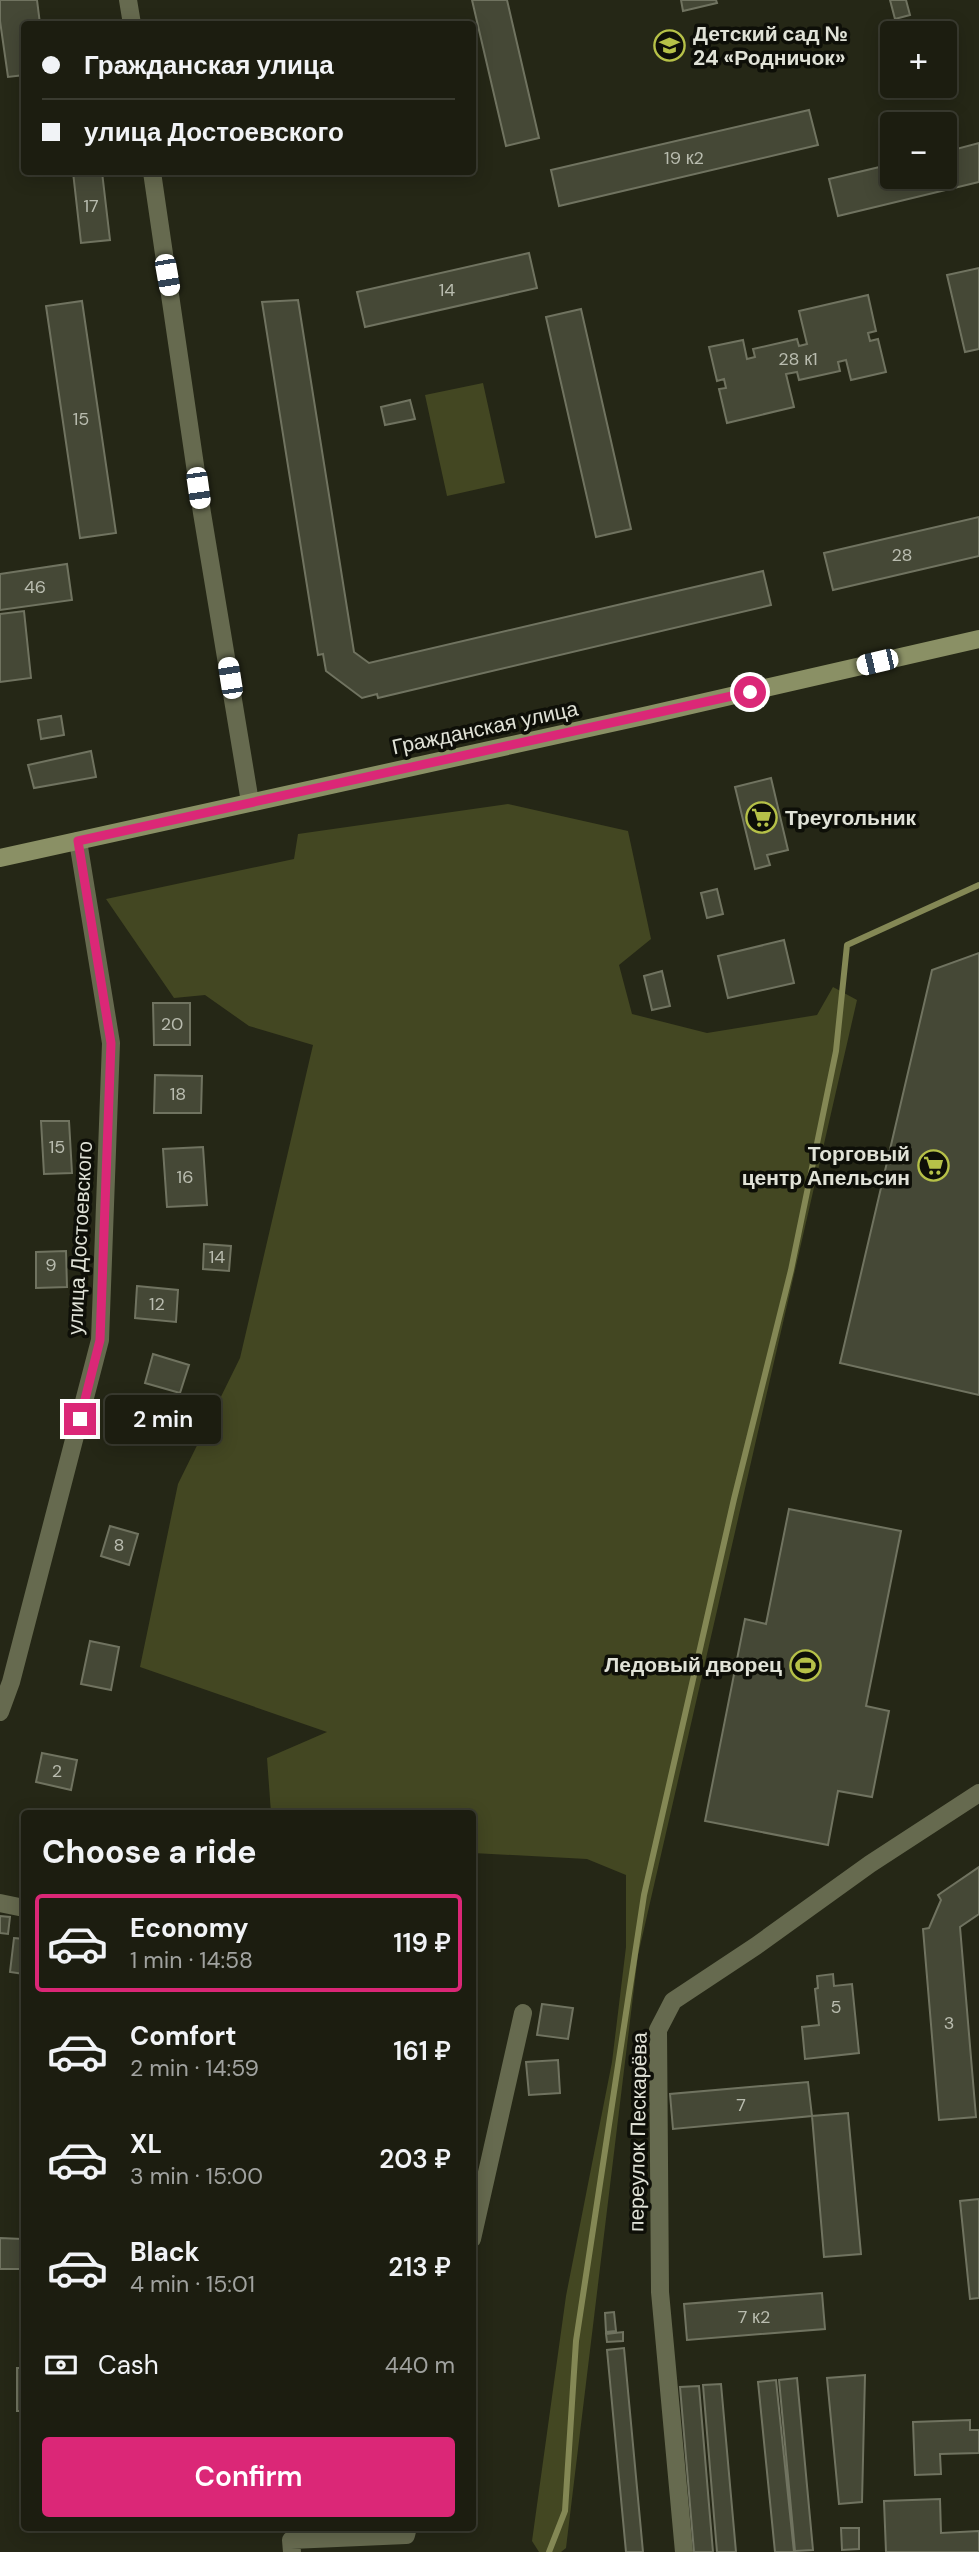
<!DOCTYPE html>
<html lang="en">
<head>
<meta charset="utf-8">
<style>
  :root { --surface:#1c1d10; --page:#292a1e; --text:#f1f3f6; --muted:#a0a29f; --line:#3a3b30; --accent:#db2777 }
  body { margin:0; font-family:"DM Sans",sans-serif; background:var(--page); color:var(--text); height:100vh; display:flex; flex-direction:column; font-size:26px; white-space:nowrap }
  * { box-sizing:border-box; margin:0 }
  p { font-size:23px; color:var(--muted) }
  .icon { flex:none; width:38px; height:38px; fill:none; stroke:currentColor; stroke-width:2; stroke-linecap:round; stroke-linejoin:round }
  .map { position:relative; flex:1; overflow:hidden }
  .side { position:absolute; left:21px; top:1810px; width:455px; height:721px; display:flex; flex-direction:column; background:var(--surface); border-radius:7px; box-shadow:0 4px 18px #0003,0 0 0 2px var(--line) }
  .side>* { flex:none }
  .guide { position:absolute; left:21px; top:21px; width:455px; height:154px; border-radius:7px; box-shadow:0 4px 18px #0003,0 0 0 2px var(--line); display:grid; align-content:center; height:154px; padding:0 21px; background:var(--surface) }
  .controls { position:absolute; left:880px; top:21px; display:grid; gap:14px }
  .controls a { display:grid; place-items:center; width:77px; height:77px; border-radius:7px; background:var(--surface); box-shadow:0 4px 18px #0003,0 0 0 2px var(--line); font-size:35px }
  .end { position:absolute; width:32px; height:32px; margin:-16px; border:9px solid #db2777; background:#fff; box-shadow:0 0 0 4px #fff }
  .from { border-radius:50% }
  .bubble { position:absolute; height:49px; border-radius:7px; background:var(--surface); box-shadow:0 4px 18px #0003,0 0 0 2px var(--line); font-size:23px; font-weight:600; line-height:49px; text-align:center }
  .car { position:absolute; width:21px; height:42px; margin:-21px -10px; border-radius:9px; box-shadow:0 0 5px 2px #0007; background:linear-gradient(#fff 24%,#345 0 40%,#fff 0 76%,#345 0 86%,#fff 0) }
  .guide b { display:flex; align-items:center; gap:24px; height:66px; font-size:26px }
  .guide b+b { border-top:2px solid var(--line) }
  .guide i { width:18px; height:18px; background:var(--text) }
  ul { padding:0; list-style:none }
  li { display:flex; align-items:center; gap:21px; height:98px; margin:0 14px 10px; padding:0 7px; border:4px solid transparent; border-radius:7px }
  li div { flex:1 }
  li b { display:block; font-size:26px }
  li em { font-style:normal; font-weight:600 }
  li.selected { border-color:var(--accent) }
  li>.icon { width:63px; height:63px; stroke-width:1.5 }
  h2 { padding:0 21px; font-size:32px; line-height:84px }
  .pay { display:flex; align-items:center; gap:18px; height:77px; padding:0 21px; font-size:26px }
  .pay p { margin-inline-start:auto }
  .primary-button { display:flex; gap:14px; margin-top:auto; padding:14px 21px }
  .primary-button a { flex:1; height:80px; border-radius:7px; background:var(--accent); color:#fff; font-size:28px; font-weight:600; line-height:80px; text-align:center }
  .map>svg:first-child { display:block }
  .green { fill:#434722 }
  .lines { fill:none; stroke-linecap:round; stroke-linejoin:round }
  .stream { stroke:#848855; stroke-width:6 }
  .building { fill:#454836; stroke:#707360; stroke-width:2 }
  .minor { stroke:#666a4f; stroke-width:18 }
  .secondary { stroke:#8a9065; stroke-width:18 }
  .route { stroke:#db2777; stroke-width:9 }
  .labels { text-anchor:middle; stroke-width:7; stroke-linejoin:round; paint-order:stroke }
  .number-label { font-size:18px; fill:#b9bcaf }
  .poi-label { font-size:21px; font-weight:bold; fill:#e0e2d7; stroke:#0e0f08; text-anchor:start }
  .street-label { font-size:21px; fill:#e0e2d7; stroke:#0e0f08 }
</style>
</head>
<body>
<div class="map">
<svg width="979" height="2552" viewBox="0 0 979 2552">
  <rect width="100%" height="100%" fill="#252716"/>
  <path class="green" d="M483,383L505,483L447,496L425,395Z
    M508,804L628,831L651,939L619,965L632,1014L707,1033L817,1015L833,987L857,1000L638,1955L566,2548L561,2552H539L532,2541L566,2296L612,2062L626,1947V1875L587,1859L473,1853L472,1813H271L267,1758L327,1732L140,1667L178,1484L240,1358L313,1045L249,1026L205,995L174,998L106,899L294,859L298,834Z"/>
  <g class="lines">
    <path class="stream" d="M549,2552L565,2511L576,2341L644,1895L734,1499L791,1270L836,1051L847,945L979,885"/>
  </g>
  <path class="building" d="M0,0H37L40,24H24V75L8,77L0,21Z
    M472,0H507L539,138L506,146Z
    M681,0H716L717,3L683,11Z
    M890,0H906L910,15L895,19Z
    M809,110L818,145L559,206L551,170Z
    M979,143V182L838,216L829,179L892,164V177H945V152Z
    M73,172H102L110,240L81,243Z
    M529,253L537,288L365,327L357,292Z
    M979,268V349L965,352L947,275Z
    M868,295L876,331L868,333L870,341L878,339L886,372L851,380L846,360L838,362L840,371L799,380L797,372L786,374L794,407L727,423L719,389L726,388L724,379L717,381L709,347L743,340L747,359L755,357L753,349L797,339L799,346L807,344L799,311Z
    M298,300L354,652L369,663L763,571L771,605L378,698L377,694L362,698L326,671L323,654L318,655L262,302Z
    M82,301L116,533L80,538L46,306Z
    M581,309L631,529L596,537L546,317Z
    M410,400L415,419L385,425L381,407Z
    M979,517V556L833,590L824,553Z
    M67,564L72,600L0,610V574Z
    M24,611L31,678L0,682V614Z
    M61,716L64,735L41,739L38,720Z
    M91,751L96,777L34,788L28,765Z
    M771,778L788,850L767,855L770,865L755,869L735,787Z
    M717,889L723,914L707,918L701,893Z
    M784,940L794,983L728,998L718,956Z
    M979,953V1395L840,1363L932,970Z
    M662,971L670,1006L652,1010L644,976Z
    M153,1003H190V1045H154Z
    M155,1075L202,1076L201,1113H154Z
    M41,1121H69L72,1173L44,1174Z
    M203,1147L207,1205L167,1207L163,1149Z
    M204,1244L231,1246L229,1271L203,1269Z
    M66,1251L67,1287L36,1288V1252Z
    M137,1286L178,1290L176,1322L135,1318Z
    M153,1354L189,1365L180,1393L145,1383Z
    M789,1509L901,1531L866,1706L889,1711L872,1797L838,1791L828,1845L705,1821L745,1619L766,1624Z
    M110,1526L138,1534L129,1565L101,1556Z
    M90,1641L119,1647L111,1690L81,1684Z
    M42,1753L77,1760L71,1790L36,1782Z
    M979,1867V1914L960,1927L976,2117L939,2120L923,1929L929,1928L941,1900L938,1895Z
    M0,1916L10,1917L8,1934L0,1933Z
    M14,1938L24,1939V1974L10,1972Z
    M833,1974L834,1986L852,1984L859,2053L805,2059L802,2027L819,2025L815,1989L818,1988L817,1976Z
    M542,2004L573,2008L568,2039L537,2035Z
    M558,2060L560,2093L529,2095L526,2062Z
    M808,2082L812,2116L673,2129L670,2094Z
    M848,2113L861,2254L824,2257L812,2116Z
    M979,2199V2298L970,2299L960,2201Z
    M0,2238L22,2239L21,2269H0Z
    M822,2293L825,2329L687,2340L684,2304Z
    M20,2307H24V2334H20Z
    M614,2312L616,2331L606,2332L605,2313Z
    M623,2332V2341L607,2342L606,2334Z
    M624,2348L643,2552H626L607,2350Z
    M17,2368H24V2411H17Z
    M865,2375L862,2502L839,2504L827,2378Z
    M797,2378L813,2550L795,2551L779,2380Z
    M776,2380L794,2552H775L758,2382Z
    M721,2384L736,2552H717L703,2385Z
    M699,2386L713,2552H694L680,2387Z
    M970,2420V2430H979V2453L940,2454L941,2474L915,2475L913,2422Z
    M940,2499L941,2533L979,2531V2552H886L884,2501Z
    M841,2528H859V2549L842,2550Z"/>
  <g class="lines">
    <path class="minor" d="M128,0L132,24
      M152,172L202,513L250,802
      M0,1712L11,1682L100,1340L111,1043L78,841
      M0,1903L24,1908
      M472,2239L523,2013
      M292,2552L291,2540L406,2535L408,2527
      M684,2552L660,2292L658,2030L673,2001L756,1946L870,1864L979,1793"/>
    <path class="secondary" d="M0,858L648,715L979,639"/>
  </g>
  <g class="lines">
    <path class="route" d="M80,1419L100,1340L111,1043L78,841L750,692"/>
  </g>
  <defs>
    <symbol id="school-ring" viewBox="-11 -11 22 22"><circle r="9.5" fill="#0e0f08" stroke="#b6c148" stroke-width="1.5"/><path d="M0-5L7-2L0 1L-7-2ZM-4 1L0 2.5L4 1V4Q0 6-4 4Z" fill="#b6c148"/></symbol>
    <symbol id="supermarket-ring" viewBox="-11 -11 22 22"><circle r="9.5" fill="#0e0f08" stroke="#b6c148" stroke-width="1.5"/><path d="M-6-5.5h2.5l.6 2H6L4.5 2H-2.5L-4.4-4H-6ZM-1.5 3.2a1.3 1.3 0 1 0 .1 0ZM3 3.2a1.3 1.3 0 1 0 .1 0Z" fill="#b6c148"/></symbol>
    <symbol id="stadium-ring" viewBox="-11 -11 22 22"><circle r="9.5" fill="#0e0f08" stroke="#b6c148" stroke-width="1.5"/><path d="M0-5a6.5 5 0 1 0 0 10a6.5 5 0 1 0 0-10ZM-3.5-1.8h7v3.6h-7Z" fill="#b6c148"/></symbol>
  </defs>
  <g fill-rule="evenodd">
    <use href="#school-ring" x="652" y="28" width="35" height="35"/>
    <use href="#supermarket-ring" x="744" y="800" width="35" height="35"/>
    <use href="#supermarket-ring" x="916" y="1148" width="35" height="35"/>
    <use href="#stadium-ring" x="788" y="1648" width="35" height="35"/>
  </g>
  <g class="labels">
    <g class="number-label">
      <text x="684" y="164">19 к2</text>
      <text x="91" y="212">17</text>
      <text x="447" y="296">14</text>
      <text x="798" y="365">28 к1</text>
      <text x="81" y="425">15</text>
      <text x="902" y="561">28</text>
      <text x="35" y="593">46</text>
      <text x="172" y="1030">20</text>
      <text x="178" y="1100">18</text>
      <text x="57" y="1153">15</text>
      <text x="185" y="1183">16</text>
      <text x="217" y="1263">14</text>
      <text x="51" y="1271">9</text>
      <text x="157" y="1310">12</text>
      <text x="119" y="1551">8</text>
      <text x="57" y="1777">2</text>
      <text x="836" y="2013">5</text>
      <text x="949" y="2029">3</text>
      <text x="741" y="2111">7</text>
      <text x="754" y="2323">7 к2</text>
    </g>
    <g class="poi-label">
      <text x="693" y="41">Детский сад №<tspan x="693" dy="24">24 «Родничок»</tspan></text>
      <text x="785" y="825">Треугольник</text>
      <text x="910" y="1161" text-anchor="end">Торговый<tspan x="910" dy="24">центр Апельсин</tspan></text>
      <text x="782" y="1672" text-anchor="end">Ледовый дворец</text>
    </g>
    <g class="street-label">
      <text transform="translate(485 728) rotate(-12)" y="7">Гражданская улица</text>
      <text transform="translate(80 1238) rotate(-87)" y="7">улица Достоевского</text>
      <text transform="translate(638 2132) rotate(-89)" y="7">переулок Пескарёва</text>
    </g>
  </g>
</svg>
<div class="controls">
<a>+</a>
<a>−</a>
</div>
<i class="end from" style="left:750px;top:692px"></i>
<i class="end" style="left:80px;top:1419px"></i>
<div class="bubble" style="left:105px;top:1395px;width:116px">2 min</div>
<i class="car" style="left:167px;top:275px;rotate:170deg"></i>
<i class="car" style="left:198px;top:488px;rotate:172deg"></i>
<i class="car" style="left:877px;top:662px;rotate:257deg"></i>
<i class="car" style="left:230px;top:678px;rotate:351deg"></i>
<div class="guide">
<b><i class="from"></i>Гражданская улица</b>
<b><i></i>улица Достоевского</b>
</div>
<section class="side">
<h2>Choose a ride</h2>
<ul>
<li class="selected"><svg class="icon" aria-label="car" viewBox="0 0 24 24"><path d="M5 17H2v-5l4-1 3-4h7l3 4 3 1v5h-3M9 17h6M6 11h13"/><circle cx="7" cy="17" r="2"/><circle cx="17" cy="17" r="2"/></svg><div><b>Economy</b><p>1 min · 14:58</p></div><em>119 ₽</em></li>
<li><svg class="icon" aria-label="car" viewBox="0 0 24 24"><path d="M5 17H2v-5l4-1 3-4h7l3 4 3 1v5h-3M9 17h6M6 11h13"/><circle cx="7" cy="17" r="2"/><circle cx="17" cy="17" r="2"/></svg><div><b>Comfort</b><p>2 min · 14:59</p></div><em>161 ₽</em></li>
<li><svg class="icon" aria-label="car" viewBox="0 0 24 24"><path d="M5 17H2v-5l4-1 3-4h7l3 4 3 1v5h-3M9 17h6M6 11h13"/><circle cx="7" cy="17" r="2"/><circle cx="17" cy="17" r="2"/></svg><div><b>XL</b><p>3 min · 15:00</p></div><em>203 ₽</em></li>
<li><svg class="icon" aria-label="car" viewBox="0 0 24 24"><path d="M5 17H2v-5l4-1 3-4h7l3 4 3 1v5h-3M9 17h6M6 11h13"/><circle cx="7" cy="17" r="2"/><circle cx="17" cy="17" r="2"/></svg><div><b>Black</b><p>4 min · 15:01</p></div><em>213 ₽</em></li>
</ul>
<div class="pay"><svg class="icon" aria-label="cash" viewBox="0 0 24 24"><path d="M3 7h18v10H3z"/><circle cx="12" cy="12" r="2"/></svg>Cash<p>440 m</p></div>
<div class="primary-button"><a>Confirm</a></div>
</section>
</div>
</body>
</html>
